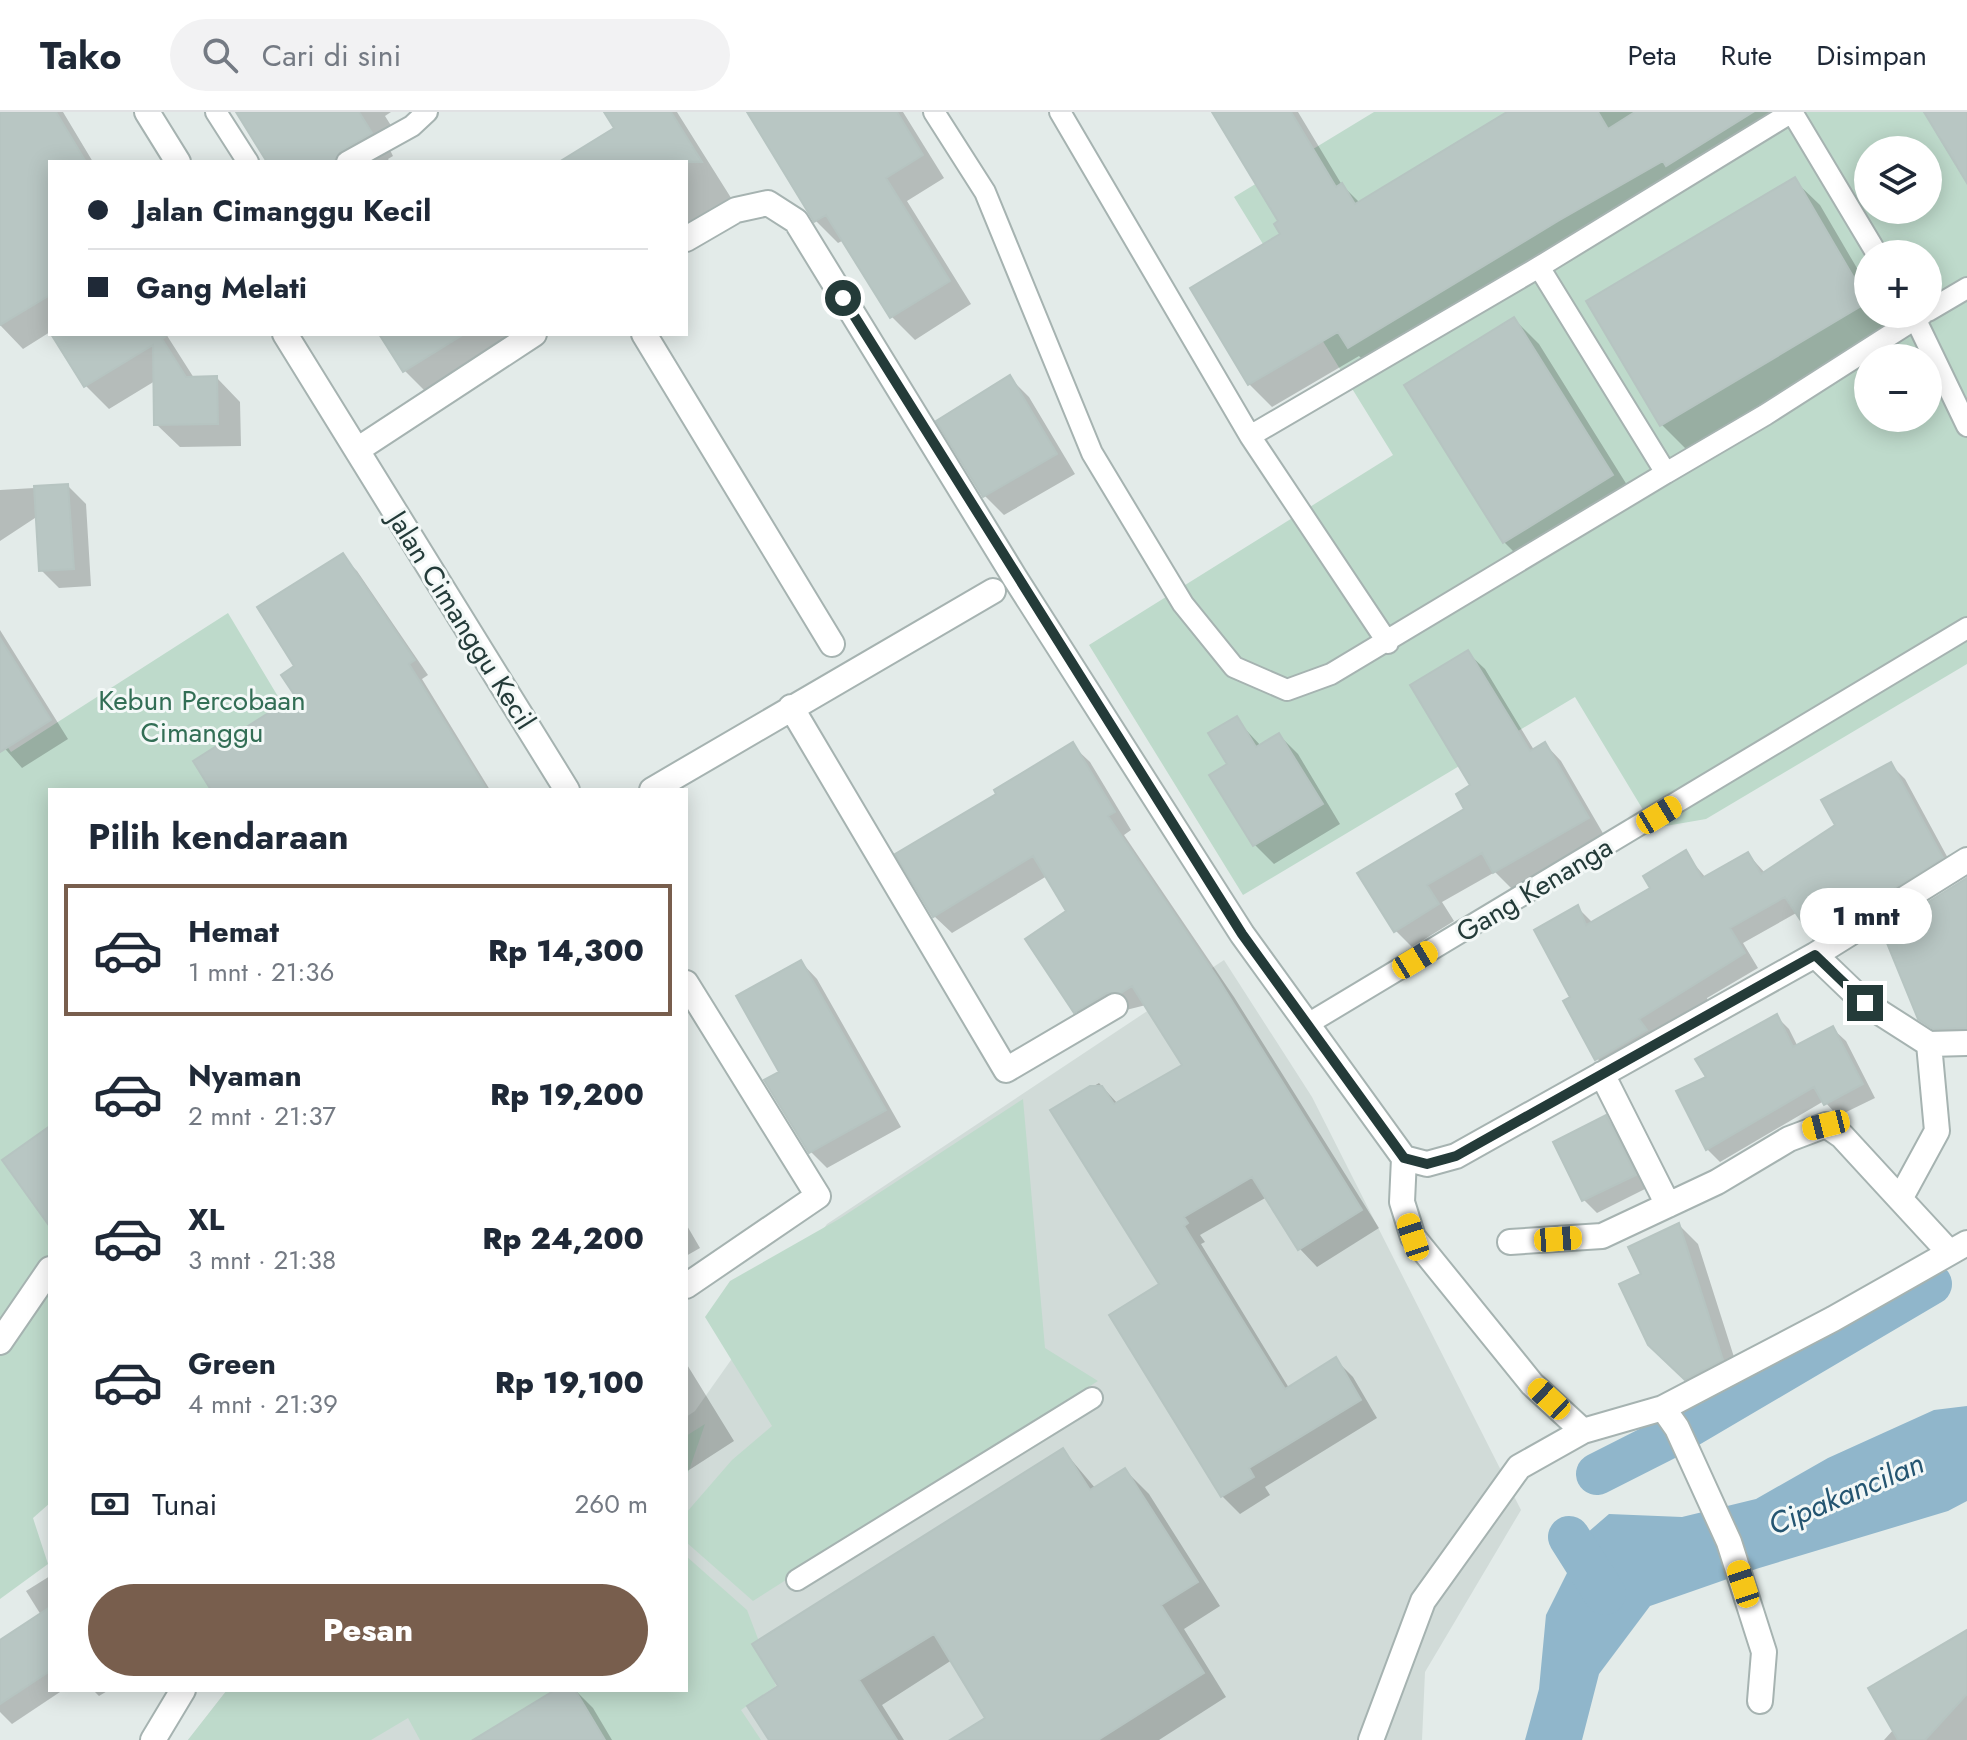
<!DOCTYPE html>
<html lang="id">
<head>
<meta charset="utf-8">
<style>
  :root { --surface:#fff; --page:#f2f2f3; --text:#1f2937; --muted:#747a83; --line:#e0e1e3; --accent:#785e4d }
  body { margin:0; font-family:Jost,sans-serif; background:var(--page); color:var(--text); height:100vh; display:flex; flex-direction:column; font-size:30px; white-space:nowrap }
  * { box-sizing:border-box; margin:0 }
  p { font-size:26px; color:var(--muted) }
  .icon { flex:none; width:44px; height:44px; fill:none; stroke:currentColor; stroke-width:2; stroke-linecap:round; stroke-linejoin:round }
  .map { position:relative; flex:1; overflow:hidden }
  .sheet { position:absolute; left:48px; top:676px; width:640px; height:904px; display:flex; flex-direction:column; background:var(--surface); border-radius:0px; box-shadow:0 4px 20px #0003 }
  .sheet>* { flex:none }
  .banner { position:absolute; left:48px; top:48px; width:640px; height:176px; border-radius:0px; box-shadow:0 4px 20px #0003; display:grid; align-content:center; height:176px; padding:0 40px; background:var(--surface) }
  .controls { position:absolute; left:1854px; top:24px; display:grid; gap:16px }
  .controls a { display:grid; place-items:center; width:88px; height:88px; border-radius:50%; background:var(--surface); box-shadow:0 4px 20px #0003; font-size:40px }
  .end { position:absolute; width:36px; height:36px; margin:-18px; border:10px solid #243b39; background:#fff; box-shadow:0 0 0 4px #fff }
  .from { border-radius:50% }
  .bubble { position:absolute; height:56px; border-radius:28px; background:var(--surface); box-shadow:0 4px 20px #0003; font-size:26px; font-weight:800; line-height:56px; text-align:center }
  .car { position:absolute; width:24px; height:48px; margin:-24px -12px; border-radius:10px; box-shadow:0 0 6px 2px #0007; background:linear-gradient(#f5c518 24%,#345 0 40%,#f5c518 0 76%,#345 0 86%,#f5c518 0) }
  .banner b { display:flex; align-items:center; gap:28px; height:76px; font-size:30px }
  .banner b+b { border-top:2px solid var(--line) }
  .banner i { width:20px; height:20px; background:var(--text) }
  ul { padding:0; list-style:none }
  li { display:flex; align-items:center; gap:24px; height:132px; margin:0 16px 12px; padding:0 24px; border:4px solid transparent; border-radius:0px }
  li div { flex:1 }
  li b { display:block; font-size:30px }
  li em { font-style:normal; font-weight:800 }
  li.on { border-color:var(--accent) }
  li>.icon { width:72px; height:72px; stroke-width:1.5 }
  h2 { padding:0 40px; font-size:36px; line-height:96px }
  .pay { display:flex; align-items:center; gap:20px; height:88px; padding:0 40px; font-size:30px }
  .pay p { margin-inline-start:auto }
  .action { display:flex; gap:16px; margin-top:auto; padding:16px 40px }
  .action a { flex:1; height:92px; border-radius:48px; background:var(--accent); color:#fff; font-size:32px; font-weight:800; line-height:92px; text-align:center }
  header { display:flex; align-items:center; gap:48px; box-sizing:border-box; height:112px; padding:0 40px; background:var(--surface); border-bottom:2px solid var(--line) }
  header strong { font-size:38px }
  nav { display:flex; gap:44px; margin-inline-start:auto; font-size:28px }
  .search { width:560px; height:72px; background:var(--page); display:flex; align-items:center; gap:20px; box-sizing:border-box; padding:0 28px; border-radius:44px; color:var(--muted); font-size:30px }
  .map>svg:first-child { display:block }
  .built { fill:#d1dbd8 }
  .green { fill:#bedacb; fill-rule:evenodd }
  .water { fill:#90b6cb }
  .shadow { fill:#0003 }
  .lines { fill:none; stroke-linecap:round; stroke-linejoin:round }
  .canal { stroke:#90b6cb; stroke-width:42 }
  .building { fill:#b8c6c3; stroke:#b6c4c1; stroke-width:2 }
  .lane-casing { stroke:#a6b3b1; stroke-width:24 }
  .street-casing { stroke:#a6b3b1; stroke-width:28 }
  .lane { stroke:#fff; stroke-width:20 }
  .street { stroke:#fff; stroke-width:24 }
  .route { stroke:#243b39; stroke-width:10 }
  .labels { text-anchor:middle; stroke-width:6; stroke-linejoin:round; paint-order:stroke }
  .street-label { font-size:28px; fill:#243b39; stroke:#f3f8f7 }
  .park-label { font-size:28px; fill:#326e55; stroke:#f3f8f7 }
  .water-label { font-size:30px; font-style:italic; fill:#245571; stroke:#f3f8f7 }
</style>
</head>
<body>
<header>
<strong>Tako</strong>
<div class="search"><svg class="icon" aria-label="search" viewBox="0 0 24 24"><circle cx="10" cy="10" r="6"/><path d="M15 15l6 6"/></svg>Cari di sini</div>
<nav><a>Peta</a><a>Rute</a><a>Disimpan</a></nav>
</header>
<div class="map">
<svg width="1967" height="1628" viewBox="0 0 1967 1628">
  <rect width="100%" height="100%" fill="#e3ebe9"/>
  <path class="built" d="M1224,848L1312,985L1521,1398L1425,1560L1422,1628H188L227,1578H686V1305L695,1299L827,1112Z"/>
  <path class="green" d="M1374,0H1967V552L1706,707L1654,716L1575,585L1243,783L1089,533L1393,343L1234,85ZM1868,38H1928V98H1868ZM1868,142H1928V202H1868ZM1868,246H1928V306H1868Z
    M228,501L334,678H50V1391L33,1406L48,1452L0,1487V624L11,640Z
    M1023,987L1045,1236L1098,1269L753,1489L686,1430V1401L732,1348L772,1314L705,1205L730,1169L839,1107Z
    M705,1312L686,1367V1324Z
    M686,1444L747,1498L776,1574L741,1598L761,1628H420L408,1606L371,1628H188L227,1578H686Z"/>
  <path class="water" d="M1967,1294V1389L1948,1399L1756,1457L1650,1494L1599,1562L1582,1628H1525L1539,1577L1546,1503L1587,1421L1609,1402L1682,1405L1756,1387L1828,1346L1934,1298Z"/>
  <path class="shadow" d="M0,0H63L93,50H50V220L23,237L0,213Z
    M238,0H391L385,4L402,31L390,38L393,44L388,47L390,50H269Z
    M607,0H677L733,89L686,119V50H563L617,16Z
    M748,0H903L944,66L907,89L971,192L915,228L892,205L844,128L838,131L816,109Z
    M1215,0H1298L1342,73L1360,91L1512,0H1773L1783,17L1372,257L1359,244L1272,295L1249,272L1283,123L1281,110Z
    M1794,68L1820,93L1868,175V202H1884L1892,216L1687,338L1661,312Z
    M1514,207L1539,232L1637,389L1529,455L1504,430Z
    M53,222H166L194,266H217L240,290L241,334L180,335L156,312L155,269L109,297L86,274Z
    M382,222H522L427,281L405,259Z
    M1010,266L1029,285L1075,362L1004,403L984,383Z
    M68,374L86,392L91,474L59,476L41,458L38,404L0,429V378Z
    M342,444L357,459L428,563L422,567L490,678H213L298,585L296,555Z
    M0,518L68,627L22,656L0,631Z
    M1468,541L1485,557L1534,638L1545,632L1561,649L1604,723L1512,777L1495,760L1442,790L1454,809L1412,835L1396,819L1467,698L1473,674Z
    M1236,607L1261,634L1279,623L1298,642L1340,712L1274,752L1255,733L1212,664L1230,653Z
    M1072,633L1090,650L1131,718L1124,723L1234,885L1379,1116L1317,1155L1300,1137L1267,1085L1200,1123L1205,1130L1201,1132L1289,1276L1336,1248L1353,1265L1377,1306L1265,1375L1270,1383L1240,1402L1222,1384L1162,1173L1053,998L1099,971L1118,992L1184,954L1146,893L1126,898L1093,917L1076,899L1069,800L1047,764L952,821L934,804L999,682Z
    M1891,653L1905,667L1956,761L1829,840L1798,800L1743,831L1758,856L1707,886L1708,889L1611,961L1597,946L1573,885L1578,796L1593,811L1653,776L1685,741L1706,766L1748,742L1765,761L1838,714Z
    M1967,768V928L1948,929L1920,906Z
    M801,850L817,867L901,1015L827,1056L810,1039L782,961Z
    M1776,904L1789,917L1798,935L1833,917L1846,929L1875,986L1838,1004L1824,989L1720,1050L1707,1037L1679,980L1709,966Z
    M1606,1006L1618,1018L1647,1076L1597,1101L1584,1088L1556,1031Z
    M686,1112L700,1136L686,1144Z
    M1679,1113L1698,1132L1741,1267L1706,1286L1670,1252L1644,1163Z
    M686,1251L734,1329L686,1360Z
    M1063,1338L1096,1377L1125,1358L1149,1382L1220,1494L1184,1517L1226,1585L1159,1628H954L988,1607L952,1548L882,1593L904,1628H769L781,1575Z
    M50,1464V1578H63L12,1612L0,1600V1530L41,1503L26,1479Z
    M1967,1521V1628H1884L1894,1617Z
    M93,1578H109L99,1584Z
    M559,1578H575L593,1596L612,1628H488Z"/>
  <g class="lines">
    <path class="canal" d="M1597,1362L1678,1321L1931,1172
      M1569,1425L1605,1482"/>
  </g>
  <path class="building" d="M0,0H56L86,50H50V183L0,213Z
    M236,0H359L372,21L341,39L334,50H267Z
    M604,0H671L702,50H559L614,16Z
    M747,0H897L923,43L886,66L950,169L890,206L826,103L814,110Z
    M1212,0H1291L1336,75L1342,71L1355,92L1507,0H1598L1608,17L1635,0H1753L1666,54L1663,49L1558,109L1348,236L1338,220L1248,273L1190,176L1280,122L1274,112L1278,109Z
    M1924,0H1967V71Z
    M1795,65L1868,190L1660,314L1586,189Z
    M1514,205L1613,363L1503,431L1404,273Z
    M51,222H169L162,227L186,265L217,264L218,312L154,313L153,233L84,275Z
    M379,222H464L403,260Z
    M1010,263L1057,342L983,385L936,309Z
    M68,372L74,457L39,459L34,374Z
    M343,441L415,548L409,552L487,678H211L193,649L295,584L281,563L294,554L257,495Z
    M0,526L51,608L0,640Z
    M1468,538L1530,639L1545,630L1589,706L1493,761L1482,741L1427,773L1439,792L1394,820L1357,761L1464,697L1456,682L1470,673L1410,573Z
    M1237,604L1256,635L1279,621L1323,692L1253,734L1209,663L1227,652L1208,621Z
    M1073,630L1115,700L1108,704L1217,865L1362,1098L1298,1138L1252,1065L1184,1105L1188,1111L1184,1114L1285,1277L1336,1245L1361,1288L1249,1356L1254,1365L1221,1385L1109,1203L1159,1172L1050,998L1090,974H1102L1114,992L1182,953L1132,874L1121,881H1107L1074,901L1025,827L1066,799L1033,744L933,805L895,742L996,682L994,678Z
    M1891,650L1943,746L1813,827L1785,785L1730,816L1745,841L1639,907L1647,918L1595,948L1563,889L1570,885L1534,818L1578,793L1586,813L1650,776L1643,764L1686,738L1702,766L1748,740L1761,762L1835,713L1821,688Z
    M1967,766V916L1933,917L1918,907L1882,819Z
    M801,848L886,998L809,1041L764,968L779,960L736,884Z
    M1777,902L1793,935L1833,914L1863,972L1824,993L1814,975L1706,1038L1676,979L1706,965L1695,947Z
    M1606,1003L1636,1063L1582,1089L1553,1030Z
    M50,1014V1115L2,1048Z
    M1679,1111L1723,1248L1685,1268L1648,1233L1619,1172L1641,1162L1628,1135Z
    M1063,1336L1090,1378L1125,1356L1198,1470L1161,1493L1204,1561L1098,1628H950L985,1606L934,1522L859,1568L897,1628H769L747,1594L778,1574L752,1532Z
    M50,1495V1559L0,1592V1528Z
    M1967,1518V1582L1925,1628H1898L1868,1576Z
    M555,1578H575L605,1628H473Z"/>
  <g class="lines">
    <defs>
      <path id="lane" d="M216,0L248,50
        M934,0L985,80L1092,341L1183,492L1234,555L1287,578L1331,562L1666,361
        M1060,0L1250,324L1388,531
        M1792,0L1877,142
        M347,50L412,14L427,0
        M1539,155L1666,361L1765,303L1923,202
        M1928,199L1967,176
        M1913,202L1967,314
        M1250,324L1539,155L1792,0
        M1306,913L1967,516
        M797,1468L1092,1286"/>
      <path id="street" d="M147,0L178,50
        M686,127L736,98L768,91L796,109L1015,466L1242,822L1404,1046L1427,1052L1456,1044L1815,843L1967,748
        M285,222L567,678
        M644,222L832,532
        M357,338L534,222
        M791,595L1006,958L1115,894
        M652,678L993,479
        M1815,843L1865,891L1929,932L1967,931
        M686,871L818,1084L686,1174
        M1929,932L1937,1019L1900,1087L1949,1140
        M1602,962L1668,1093
        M1404,1046L1402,1090L1413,1125L1532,1272L1583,1319
        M1510,1130L1602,1124L1717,1070L1789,1027L1826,1013L1842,1024L1900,1087
        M0,1230L50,1157
        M1663,1296L1677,1316L1729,1430L1764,1540L1760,1589
        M153,1628L183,1578
        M1371,1628L1423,1489L1519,1355L1583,1319L1663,1296L1833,1207L1967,1131"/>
    </defs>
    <use href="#lane" class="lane-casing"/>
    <use href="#street" class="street-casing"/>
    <use href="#lane" class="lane"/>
    <use href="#street" class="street"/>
  </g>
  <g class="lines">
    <path class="route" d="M843,186L1242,822L1404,1046L1427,1052L1456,1044L1815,843L1865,891"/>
  </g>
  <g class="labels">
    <g class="street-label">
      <text transform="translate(462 508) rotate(58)" y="10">Jalan Cimanggu Kecil</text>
      <text transform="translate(1534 777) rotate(-31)" y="10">Gang Kenanga</text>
    </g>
    <g class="park-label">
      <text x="202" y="598">Kebun Percobaan<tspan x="202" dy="32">Cimanggu</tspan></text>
    </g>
    <g class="water-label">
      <text transform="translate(1846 1382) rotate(-23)" y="10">Cipakancilan</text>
    </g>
  </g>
</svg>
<div class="controls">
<a><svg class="icon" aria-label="layers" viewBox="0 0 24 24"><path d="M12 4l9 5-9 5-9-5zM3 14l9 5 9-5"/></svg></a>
<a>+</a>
<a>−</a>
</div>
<i class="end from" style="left:843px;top:186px"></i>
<i class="end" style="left:1865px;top:891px"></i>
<div class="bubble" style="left:1800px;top:776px;width:132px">1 mnt</div>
<i class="car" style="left:1659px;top:703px;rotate:59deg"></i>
<i class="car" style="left:1415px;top:848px;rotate:59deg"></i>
<i class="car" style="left:1826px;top:1013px;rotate:256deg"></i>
<i class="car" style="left:1413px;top:1125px;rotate:342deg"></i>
<i class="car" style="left:1558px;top:1127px;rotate:86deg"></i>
<i class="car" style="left:1549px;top:1287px;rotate:313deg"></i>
<i class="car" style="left:1743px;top:1472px;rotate:342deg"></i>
<div class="banner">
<b><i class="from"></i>Jalan Cimanggu Kecil</b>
<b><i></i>Gang Melati</b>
</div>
<section class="sheet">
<h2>Pilih kendaraan</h2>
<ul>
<li class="on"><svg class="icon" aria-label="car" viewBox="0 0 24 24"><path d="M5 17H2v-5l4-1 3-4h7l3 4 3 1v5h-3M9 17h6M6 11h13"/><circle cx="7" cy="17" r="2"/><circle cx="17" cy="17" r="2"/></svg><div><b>Hemat</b><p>1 mnt · 21:36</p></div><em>Rp 14,300</em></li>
<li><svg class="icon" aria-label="car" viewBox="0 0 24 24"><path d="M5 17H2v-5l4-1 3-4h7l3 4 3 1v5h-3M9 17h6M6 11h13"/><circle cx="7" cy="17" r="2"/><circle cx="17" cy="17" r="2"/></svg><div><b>Nyaman</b><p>2 mnt · 21:37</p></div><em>Rp 19,200</em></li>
<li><svg class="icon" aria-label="car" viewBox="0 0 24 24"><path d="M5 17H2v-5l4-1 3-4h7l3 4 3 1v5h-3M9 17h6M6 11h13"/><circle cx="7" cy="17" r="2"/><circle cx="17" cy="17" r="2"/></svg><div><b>XL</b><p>3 mnt · 21:38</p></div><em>Rp 24,200</em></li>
<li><svg class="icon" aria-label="car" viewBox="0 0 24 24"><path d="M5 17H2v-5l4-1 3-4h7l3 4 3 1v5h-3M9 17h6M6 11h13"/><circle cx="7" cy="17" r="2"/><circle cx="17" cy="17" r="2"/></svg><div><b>Green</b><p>4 mnt · 21:39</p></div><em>Rp 19,100</em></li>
</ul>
<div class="pay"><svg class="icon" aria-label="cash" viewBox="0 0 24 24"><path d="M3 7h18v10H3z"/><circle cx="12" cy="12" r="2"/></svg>Tunai<p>260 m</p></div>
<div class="action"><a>Pesan</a></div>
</section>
</div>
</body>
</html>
